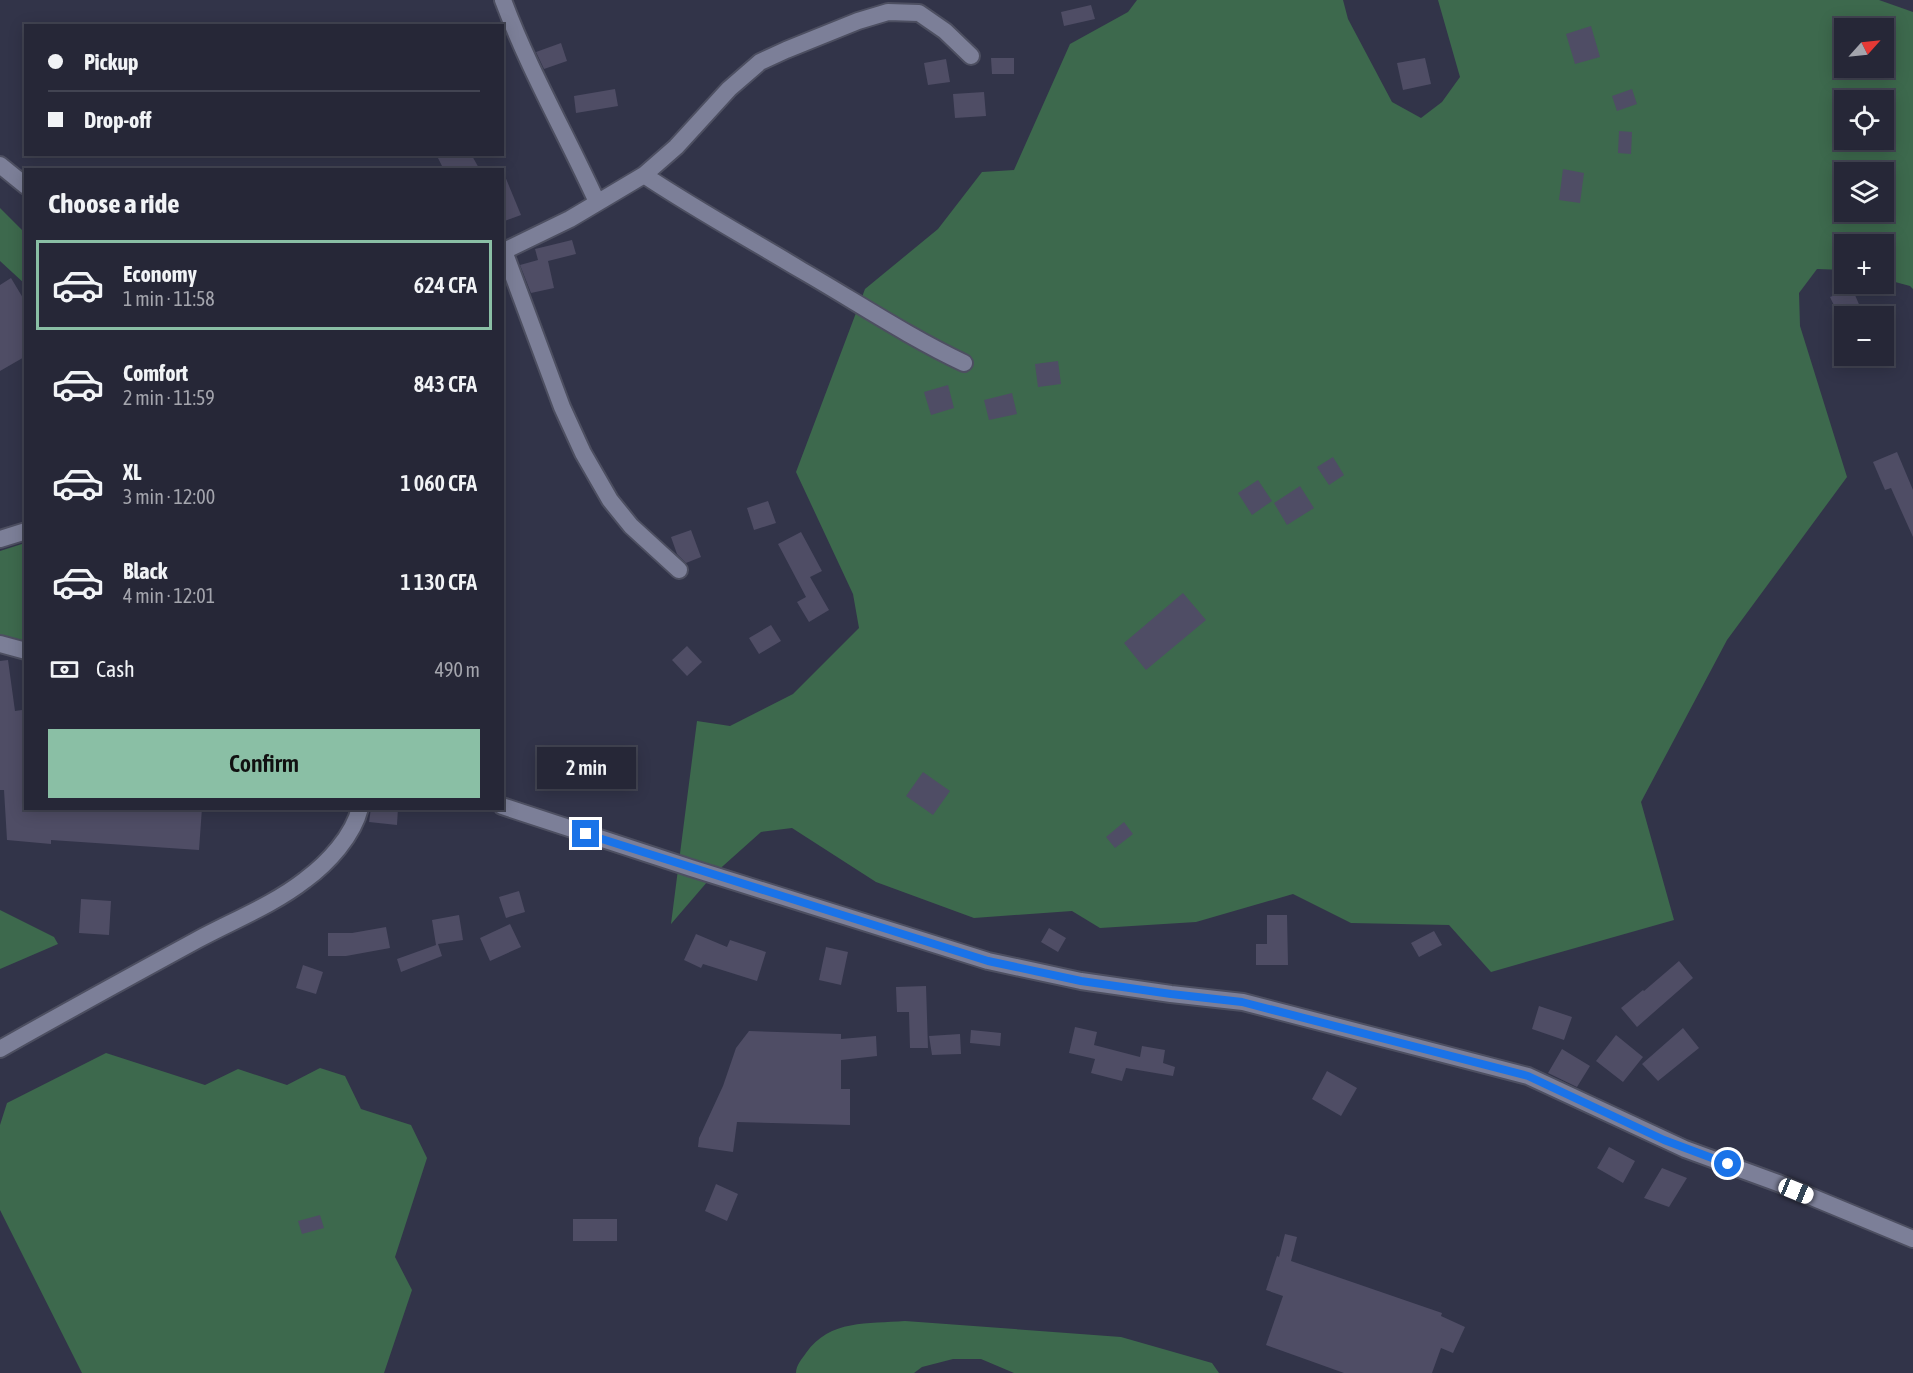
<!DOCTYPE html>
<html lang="en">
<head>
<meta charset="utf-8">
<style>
  :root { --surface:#262737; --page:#2e2f3f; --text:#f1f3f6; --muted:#a4a5ad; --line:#424452; --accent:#8abfa5 }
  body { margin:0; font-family:"Asap Condensed",sans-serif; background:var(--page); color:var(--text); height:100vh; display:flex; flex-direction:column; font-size:22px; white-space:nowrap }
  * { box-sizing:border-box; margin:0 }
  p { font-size:20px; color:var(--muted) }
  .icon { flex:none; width:33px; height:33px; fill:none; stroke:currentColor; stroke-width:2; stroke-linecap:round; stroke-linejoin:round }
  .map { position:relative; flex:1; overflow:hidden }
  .drawer { position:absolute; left:24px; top:168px; width:480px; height:642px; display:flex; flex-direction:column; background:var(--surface); border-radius:0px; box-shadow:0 3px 15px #0003,0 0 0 2px var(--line) }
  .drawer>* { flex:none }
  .guide { position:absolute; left:24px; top:24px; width:480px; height:132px; border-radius:0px; box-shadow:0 3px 15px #0003,0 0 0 2px var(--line); display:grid; align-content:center; height:132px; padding:0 24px; background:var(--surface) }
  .needle { width:39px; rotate:63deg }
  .tools { position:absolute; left:1834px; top:18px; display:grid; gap:12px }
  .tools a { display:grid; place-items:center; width:60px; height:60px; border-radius:0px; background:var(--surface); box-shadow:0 3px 15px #0003,0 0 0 2px var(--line); font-size:30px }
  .end { position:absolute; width:27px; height:27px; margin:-14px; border:8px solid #1a73e8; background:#fff; box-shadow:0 0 0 3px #fff }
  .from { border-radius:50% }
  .bubble { position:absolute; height:42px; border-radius:0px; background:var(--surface); box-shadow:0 3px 15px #0003,0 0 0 2px var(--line); font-size:20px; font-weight:600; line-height:42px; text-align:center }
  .car { position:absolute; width:18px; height:36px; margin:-18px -9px; border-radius:8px; box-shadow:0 0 4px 2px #0007; background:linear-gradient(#fff 24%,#345 0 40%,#fff 0 76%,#345 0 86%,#fff 0) }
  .guide b { display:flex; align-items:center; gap:21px; height:57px; font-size:22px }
  .guide b+b { border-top:2px solid var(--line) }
  .guide i { width:15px; height:15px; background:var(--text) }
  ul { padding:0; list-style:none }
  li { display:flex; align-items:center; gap:18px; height:90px; margin:0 12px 9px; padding:0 12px; border:3px solid transparent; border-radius:0px }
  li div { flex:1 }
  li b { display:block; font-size:22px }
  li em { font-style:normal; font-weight:600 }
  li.selected { border-color:var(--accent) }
  li>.icon { width:54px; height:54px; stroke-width:1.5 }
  h2 { padding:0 24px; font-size:27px; line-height:72px }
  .pay { display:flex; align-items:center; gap:15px; height:66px; padding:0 24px; font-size:22px }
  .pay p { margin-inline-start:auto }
  .button { display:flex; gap:12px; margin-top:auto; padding:12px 24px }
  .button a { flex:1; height:69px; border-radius:0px; background:var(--accent); color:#111; font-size:24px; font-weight:600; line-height:69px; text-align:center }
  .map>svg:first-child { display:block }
  .green { fill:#3d694d; fill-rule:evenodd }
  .building { fill:#4f4d65 }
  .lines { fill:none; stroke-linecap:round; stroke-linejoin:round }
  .minor-casing { stroke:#4d4f61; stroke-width:20 }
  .minor { stroke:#7c7f98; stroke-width:16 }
  .route { stroke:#1a73e8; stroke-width:8 }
</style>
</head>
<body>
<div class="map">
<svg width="1913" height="1373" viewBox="0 0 1913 1373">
  <rect width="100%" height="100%" fill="#323449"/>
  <path class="green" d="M1137,0H1343L1348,19L1392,102L1421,118L1442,102L1460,77L1438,0H1879L1913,12V289L1910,286L1884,279V244H1845V270L1817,269L1799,293L1800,326L1847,477L1727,640L1641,802L1674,920L1491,972L1449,925L1351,923L1293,894L1196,922L1100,928L1072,911L974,918L876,882L792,828L761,832L714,874L671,924L697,721L730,726L793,694L859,628L853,594L796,472L865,289L938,229L982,172L1014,170L1070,44L1128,12ZM1845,28H1884V68H1845ZM1845,100H1884V140H1845ZM1845,172H1884V212H1845Z
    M0,208L25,233V284L0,261Z
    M25,543V640L10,645L0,654V551Z
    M0,910L54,937L58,944L0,969Z
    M106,1053L205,1085L238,1069L287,1085L320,1068L345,1076L361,1109L411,1125L427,1158L395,1257L412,1290L384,1373H82L0,1210V1125L7,1103Z
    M905,1321L1121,1337L1212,1363L1219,1373H1014L981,1359H953L922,1367L914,1373H796C796,1365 802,1359 806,1353C830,1319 868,1324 905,1321Z"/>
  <path class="building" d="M1091,5L1095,19L1064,26L1061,12Z
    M1591,26L1600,57L1575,64L1566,34Z
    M561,43L567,61L544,69L536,52Z
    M991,58H1014V74H992Z
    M1425,58L1431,84L1403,90L1397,63Z
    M946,59L950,82L928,85L924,63Z
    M615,89L618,106L576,113L574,96Z
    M1632,89L1637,104L1617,111L1612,96Z
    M984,92L986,116L955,118L953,94Z
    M1619,131L1632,132L1631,154L1618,153Z
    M436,154H471L480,170H444Z
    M502,169L521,215L502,222Z
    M1563,169L1584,173L1580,203L1559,200Z
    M572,240L576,254L548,261L554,288L531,293L520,265L538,260L535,249Z
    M11,278L26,303V356L0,371V285Z
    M1852,288L1864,316H1839L1830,297Z
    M1058,361L1061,384L1038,387L1035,364Z
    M948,385L954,408L931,415L924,392Z
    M1012,393L1017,414L989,420L984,400Z
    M1897,452L1913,490V537L1891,488L1885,490L1873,462Z
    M1333,457L1344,475L1329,485L1317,467Z
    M1258,480L1272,501L1252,515L1238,493Z
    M1300,486L1314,508L1287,525L1274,503Z
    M768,501L776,523L754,530L747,508Z
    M691,530L701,557L686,563L677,554L671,537Z
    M801,532L822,571L810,577L829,610L809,622L797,602L806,597L778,544Z
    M1183,593L1206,620L1146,670L1124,643Z
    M771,625L781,641L759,654L749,638Z
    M687,646L702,662L687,676L672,660Z
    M8,660L15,711L22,710L26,728V808H202L199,850L51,840V844L7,840L4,790H0V661Z
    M923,772L950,791L933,815L906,796Z
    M371,808H398L397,825L369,822Z
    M1124,822L1133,834L1115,848L1106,837Z
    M519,891L525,912L506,918L499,897Z
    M81,899L111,901L109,935L79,933Z
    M459,915L463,940L438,944L442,956L401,972L397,959L436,945L432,920Z
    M1267,915H1287L1288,965H1256V944H1267Z
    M510,924L521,947L490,961L480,938Z
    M386,927L390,948L346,956H328V933H352Z
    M1049,928L1066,938L1058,952L1041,942Z
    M1434,931L1442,945L1419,957L1411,943Z
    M696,934L727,947L730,940L766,952L757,981L703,964L701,968L684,960Z
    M826,947L848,952L841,985L819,980Z
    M1679,961L1693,978L1637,1027L1621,1008L1643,990L1644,991Z
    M303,965L323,972L316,994L296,988Z
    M926,986L928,1048H910L909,1012H897L896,987Z
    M1539,1006L1572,1017L1564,1040L1532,1029Z
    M1075,1027L1097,1032L1094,1045L1140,1057L1142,1046L1165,1050L1163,1063L1175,1067L1173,1076L1126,1068L1122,1081L1091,1073L1095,1059L1069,1053Z
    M1683,1028L1699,1048L1658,1081L1642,1064Z
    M971,1030L1001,1033L1000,1046L970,1043Z
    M749,1031L841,1034V1039L876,1036L877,1056L841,1060V1089H850V1125L737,1122L733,1152L698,1147L699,1138L723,1086L736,1048Z
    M960,1034L961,1054L932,1055L929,1036Z
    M1616,1035L1643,1057L1623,1082L1596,1061Z
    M1562,1049L1590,1066L1577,1087L1548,1073Z
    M1327,1071L1357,1088L1341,1116L1312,1099Z
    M1609,1147L1635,1161L1623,1183L1597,1168Z
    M1662,1168L1687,1178L1669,1207L1644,1198Z
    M716,1184L738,1194L727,1221L705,1211Z
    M320,1215L324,1228L302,1234L298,1221Z
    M573,1219H617V1241H573Z
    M1285,1234L1297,1237L1291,1261L1442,1313L1441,1316L1465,1327L1453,1353L1441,1348L1432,1373H1344L1266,1345L1283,1296L1266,1290L1277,1256L1279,1257Z"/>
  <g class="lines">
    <defs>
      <path id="minor" d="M503,0C529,70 566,134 597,202
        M0,165L26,186
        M644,175C695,209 748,238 801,270C855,301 907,336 964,363
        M504,251L562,407L583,453L610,500L631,526L679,570
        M502,252L570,219L644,175L676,147L729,89L760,62L786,50L858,21L888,12L919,13L945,31L971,56
        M0,539L26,531
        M0,644L26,651
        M502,806L691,868L988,961L1081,981L1171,994L1243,1002L1528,1076L1685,1149L1778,1183L1913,1239
        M0,1049C65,1012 131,976 197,940C232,921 273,905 305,880C328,863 353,836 360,808"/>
    </defs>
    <use href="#minor" class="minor-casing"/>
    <use href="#minor" class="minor"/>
  </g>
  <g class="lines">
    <path class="route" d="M586,834L988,961L1081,981L1171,994L1242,1002L1528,1076L1664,1140L1728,1164"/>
  </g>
</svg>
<div class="tools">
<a><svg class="needle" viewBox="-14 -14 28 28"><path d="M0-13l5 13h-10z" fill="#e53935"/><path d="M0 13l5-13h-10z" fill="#a4a5ad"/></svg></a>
<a><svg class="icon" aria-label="locate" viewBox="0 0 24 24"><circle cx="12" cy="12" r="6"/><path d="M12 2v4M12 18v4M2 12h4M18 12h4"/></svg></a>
<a><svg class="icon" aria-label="layers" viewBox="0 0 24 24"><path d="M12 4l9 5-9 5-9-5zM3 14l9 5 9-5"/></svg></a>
<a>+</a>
<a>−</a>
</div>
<i class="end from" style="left:1728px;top:1164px"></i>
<i class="end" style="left:586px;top:834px"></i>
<div class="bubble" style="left:537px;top:747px;width:99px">2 min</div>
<i class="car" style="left:1796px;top:1191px;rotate:112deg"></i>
<div class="guide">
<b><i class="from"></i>Pickup</b>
<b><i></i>Drop-off</b>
</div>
<section class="drawer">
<h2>Choose a ride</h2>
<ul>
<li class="selected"><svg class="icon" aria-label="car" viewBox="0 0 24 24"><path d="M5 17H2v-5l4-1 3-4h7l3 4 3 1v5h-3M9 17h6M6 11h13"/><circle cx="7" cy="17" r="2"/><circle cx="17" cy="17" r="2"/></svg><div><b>Economy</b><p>1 min · 11:58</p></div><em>624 CFA</em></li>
<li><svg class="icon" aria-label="car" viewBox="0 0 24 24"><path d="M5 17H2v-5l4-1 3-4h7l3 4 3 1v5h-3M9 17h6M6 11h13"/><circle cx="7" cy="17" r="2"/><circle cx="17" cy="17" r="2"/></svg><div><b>Comfort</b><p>2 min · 11:59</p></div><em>843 CFA</em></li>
<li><svg class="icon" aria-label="car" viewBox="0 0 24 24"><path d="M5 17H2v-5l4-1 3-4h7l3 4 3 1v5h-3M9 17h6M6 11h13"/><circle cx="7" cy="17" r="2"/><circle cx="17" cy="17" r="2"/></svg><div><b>XL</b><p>3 min · 12:00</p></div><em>1 060 CFA</em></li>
<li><svg class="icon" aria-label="car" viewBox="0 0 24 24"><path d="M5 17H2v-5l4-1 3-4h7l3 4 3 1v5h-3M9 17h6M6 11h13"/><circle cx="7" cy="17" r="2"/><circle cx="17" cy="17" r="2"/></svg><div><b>Black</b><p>4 min · 12:01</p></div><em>1 130 CFA</em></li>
</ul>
<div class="pay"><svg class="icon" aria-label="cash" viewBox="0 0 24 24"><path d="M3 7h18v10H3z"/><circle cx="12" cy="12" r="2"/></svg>Cash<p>490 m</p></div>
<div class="button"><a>Confirm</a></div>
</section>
</div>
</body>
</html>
